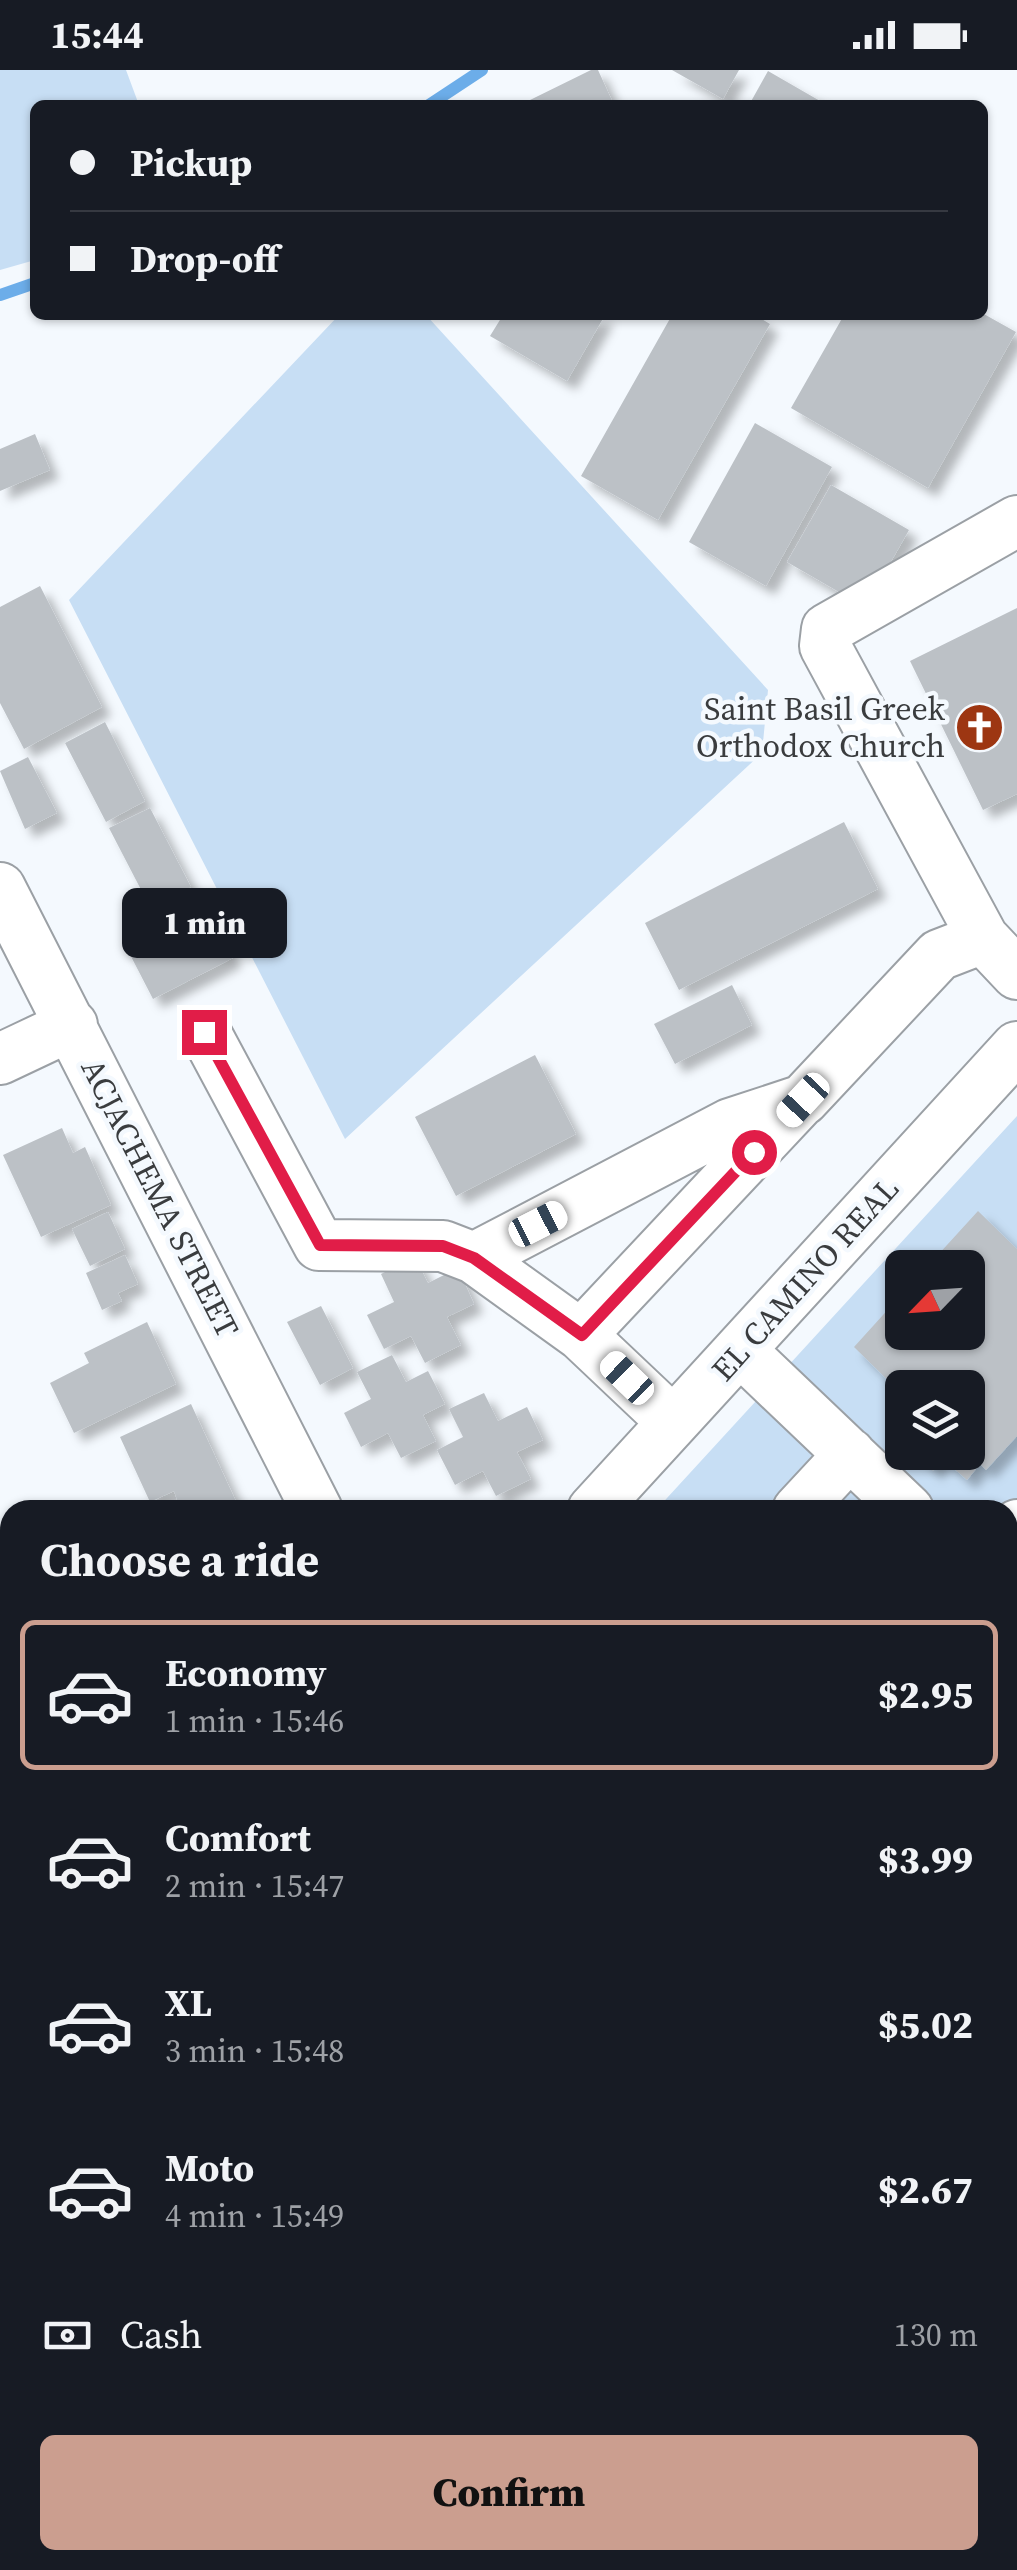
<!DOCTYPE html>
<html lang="en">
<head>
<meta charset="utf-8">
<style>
  :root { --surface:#171b24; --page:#242831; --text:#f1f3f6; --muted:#9ea1a6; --line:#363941; --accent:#cb9e8f }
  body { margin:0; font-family:"Source Serif 4",serif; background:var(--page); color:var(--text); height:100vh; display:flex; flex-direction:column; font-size:38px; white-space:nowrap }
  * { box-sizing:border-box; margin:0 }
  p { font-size:32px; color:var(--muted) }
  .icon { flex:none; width:55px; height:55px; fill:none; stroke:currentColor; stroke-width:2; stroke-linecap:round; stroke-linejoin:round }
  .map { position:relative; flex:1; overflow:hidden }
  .panel { position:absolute; left:0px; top:1430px; width:1018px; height:1070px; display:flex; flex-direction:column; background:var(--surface); border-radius:30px 30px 0 0; box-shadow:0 2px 8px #0004 }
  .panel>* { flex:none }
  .banner { position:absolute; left:30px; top:30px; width:958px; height:220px; border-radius:15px; box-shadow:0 2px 8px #0004; display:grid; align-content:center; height:220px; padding:0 40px; background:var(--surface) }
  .needle { width:65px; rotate:245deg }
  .tools { position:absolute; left:885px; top:1180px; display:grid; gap:20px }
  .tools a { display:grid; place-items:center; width:100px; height:100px; border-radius:15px; background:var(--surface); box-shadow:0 2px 8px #0004; font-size:50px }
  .end { position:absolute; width:45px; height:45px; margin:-22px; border:12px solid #e11d48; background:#fff; box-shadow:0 0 0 5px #fff }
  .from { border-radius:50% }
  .bubble { position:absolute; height:70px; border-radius:15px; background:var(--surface); box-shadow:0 2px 8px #0004; font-size:32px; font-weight:800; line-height:70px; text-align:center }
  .car { position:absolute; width:30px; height:60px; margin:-30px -15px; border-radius:12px; box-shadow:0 0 8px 2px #0007; background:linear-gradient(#fff 24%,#345 0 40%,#fff 0 76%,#345 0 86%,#fff 0) }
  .banner b { display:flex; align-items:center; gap:35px; height:95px; font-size:38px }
  .banner b+b { border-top:2px solid var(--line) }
  .banner i { width:25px; height:25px; background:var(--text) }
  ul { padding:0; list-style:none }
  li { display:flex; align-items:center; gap:30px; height:150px; margin:0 20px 15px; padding:0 20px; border:5px solid transparent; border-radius:15px }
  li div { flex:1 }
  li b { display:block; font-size:38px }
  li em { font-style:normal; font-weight:800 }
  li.active { border-color:var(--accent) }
  li>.icon { width:90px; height:90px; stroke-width:1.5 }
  h2 { padding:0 40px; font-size:45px; line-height:120px }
  .pay { display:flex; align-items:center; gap:25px; height:110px; padding:0 40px; font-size:38px }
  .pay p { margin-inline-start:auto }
  .cta { display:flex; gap:20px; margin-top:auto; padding:20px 40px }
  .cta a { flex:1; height:115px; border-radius:15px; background:var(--accent); color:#111; font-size:40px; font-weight:800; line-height:115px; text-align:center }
  .status { display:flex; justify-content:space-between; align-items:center; height:70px; padding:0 50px; background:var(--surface); direction:ltr }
  .status svg { height:28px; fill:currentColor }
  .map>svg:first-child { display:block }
  .green { fill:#c7def4; fill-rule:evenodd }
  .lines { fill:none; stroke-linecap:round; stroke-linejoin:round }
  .stream { stroke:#6cade9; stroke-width:12 }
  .building { fill:#bcc1c6; filter:url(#shadow) }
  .minor-casing { stroke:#9ba0a5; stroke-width:54 }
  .major-casing { stroke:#3a76a9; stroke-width:59 }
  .minor { stroke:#fff; stroke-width:50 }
  .major { stroke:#89bfee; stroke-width:55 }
  .route { stroke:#e11d48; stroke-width:12 }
  .labels { text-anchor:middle; stroke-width:9; stroke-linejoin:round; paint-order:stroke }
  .poi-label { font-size:32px; fill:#3a3c3e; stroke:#f4f9fe; text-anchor:end }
  .street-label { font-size:32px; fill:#3a3c3e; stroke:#f4f9fe }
</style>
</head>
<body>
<div class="status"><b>15:44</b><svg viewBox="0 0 49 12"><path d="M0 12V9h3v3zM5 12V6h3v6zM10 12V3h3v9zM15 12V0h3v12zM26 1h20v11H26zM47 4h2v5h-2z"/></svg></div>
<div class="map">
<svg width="1017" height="2500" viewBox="0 0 1017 2500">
  <defs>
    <filter id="shadow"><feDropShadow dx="9" dy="9" stdDeviation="5" flood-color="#0004"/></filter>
  </defs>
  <rect width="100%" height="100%" fill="#f4f9fe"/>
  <path class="green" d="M0,0H126L139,35H35V190L0,200Z
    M339,245H426L768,620L762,683L345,1069L69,530Z
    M1017,1046V2103L1008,2112V1440H656ZM902,1198H968V1262H902ZM902,1318H968V1382H902Z
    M156,2490H591L580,2500H171Z"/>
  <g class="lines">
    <path class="stream" d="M429,35L482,0
      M0,225L35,213"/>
  </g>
  <path class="building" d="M591,0H598L614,35H532L530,30Z
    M672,0H739L723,29Z
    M768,1L827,35H749Z
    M982,243L1016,262L928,418L791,338L844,245Z
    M503,245H605L567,311L490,266Z
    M672,245H755L770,254L658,450L581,406Z
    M755,353L832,397L766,516L689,472Z
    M35,364L50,400L0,421V379Z
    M831,415L909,460L865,537L787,492Z
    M40,516L102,637L24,679L0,633V537Z
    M1017,538V724L983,740L910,591Z
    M105,652L145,731L106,752L65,673Z
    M28,687L57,743L25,759L0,701Z
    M150,738L191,817L150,837L109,758Z
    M844,752L878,819L679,920L645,853Z
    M201,827L233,888L153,929L122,869Z
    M732,915L752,955L675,994L654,954Z
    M535,985L576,1064L456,1126L415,1047Z
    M62,1058L73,1083L85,1077L111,1135L41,1167L3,1085Z
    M978,1141L1017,1179V1366L986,1400L980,1394L967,1410L942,1388L933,1401L916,1382H968V1318H902V1324L854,1277L902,1224V1262H968V1198H926Z
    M108,1142L125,1179L90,1196L72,1159Z
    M125,1185L138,1214L118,1223L122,1231L102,1240L86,1203Z
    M415,1187L428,1213L458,1198L474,1234L447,1247L461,1275L425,1293L411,1266L384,1279L367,1245L394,1232L381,1204Z
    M321,1236L353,1298L320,1315L287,1252Z
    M147,1252L176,1314L74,1363L50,1313L89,1293L84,1283Z
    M392,1285L406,1312L428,1301L445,1334L423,1345L436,1371L401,1388L388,1363L361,1377L344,1343L371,1329L357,1302Z
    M484,1323L498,1351L527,1337L543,1370L517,1382L531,1409L496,1426L483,1401L455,1415L437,1380L463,1367L449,1339Z
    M191,1334L240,1440H168L179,1435L174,1421L150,1432L120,1367Z
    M1008,1530L1017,1533V1950L1008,1945Z
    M10,1878V1941L0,1952V1889Z
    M1008,2292L1017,2301V2365L1008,2355Z
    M1008,2380L1017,2389V2411L1008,2420Z
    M795,2490H825L835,2500H785Z"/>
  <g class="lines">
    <defs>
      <path id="minor" d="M1017,451L827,559L825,576L983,868L1017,904
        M0,818L317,1440
        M205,962L319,1175L443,1176L474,1188L581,1265
        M0,989L72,955
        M474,1188L730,1054L803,1030L939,885L983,868
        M740,1280L908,1440
        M673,1352L581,1265L799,1033
        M593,1440L1017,977
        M798,1440L850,1384
        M1008,1462L1017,1455
        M0,1500L10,1521
        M0,1588L10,1583
        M0,1713L10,1711
        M0,1805H10
        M0,2087L10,2076
        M0,2431L10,2441"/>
      <path id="major" d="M1008,2181L1017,2172
        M684,2500L694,2490"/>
    </defs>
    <use href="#minor" class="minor-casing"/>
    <use href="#major" class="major-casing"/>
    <use href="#minor" class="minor"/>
    <use href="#major" class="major"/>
  </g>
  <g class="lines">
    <path class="route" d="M204,962L320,1175L443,1176L474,1188L582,1265L754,1082"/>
  </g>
  <defs>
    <symbol id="church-disc" viewBox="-11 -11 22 22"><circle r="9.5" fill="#9d3612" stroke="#f4f9fe"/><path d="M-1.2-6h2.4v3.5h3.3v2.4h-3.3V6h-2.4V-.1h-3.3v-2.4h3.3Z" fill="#fff"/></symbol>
  </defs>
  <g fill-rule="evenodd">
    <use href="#church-disc" x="952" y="630" width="55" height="55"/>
  </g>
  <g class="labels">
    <g class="poi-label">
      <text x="945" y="650">Saint Basil Greek<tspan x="945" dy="37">Orthodox Church</tspan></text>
    </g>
    <g class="street-label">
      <text transform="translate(160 1128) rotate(63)" y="11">ACJACHEMA STREET</text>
      <text transform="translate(805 1209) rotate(-48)" y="11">EL CAMINO REAL</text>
    </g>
  </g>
</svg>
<div class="tools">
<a><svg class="needle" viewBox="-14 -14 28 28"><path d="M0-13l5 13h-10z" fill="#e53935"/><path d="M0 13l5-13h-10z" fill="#9ea1a6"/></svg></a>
<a><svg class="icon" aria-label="layers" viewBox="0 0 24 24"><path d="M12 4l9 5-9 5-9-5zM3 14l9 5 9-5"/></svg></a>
</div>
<i class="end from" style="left:754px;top:1082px"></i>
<i class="end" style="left:204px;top:962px"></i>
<div class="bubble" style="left:122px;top:818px;width:165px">1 min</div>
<i class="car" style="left:803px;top:1030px;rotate:223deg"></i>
<i class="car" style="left:538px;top:1154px;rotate:63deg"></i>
<i class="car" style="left:627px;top:1308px;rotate:314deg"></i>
<div class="banner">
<b><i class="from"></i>Pickup</b>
<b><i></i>Drop-off</b>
</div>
<section class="panel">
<h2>Choose a ride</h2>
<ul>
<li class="active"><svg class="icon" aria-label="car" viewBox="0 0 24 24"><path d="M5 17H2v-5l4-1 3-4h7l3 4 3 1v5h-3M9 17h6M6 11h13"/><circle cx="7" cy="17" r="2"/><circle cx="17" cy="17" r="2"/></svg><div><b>Economy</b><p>1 min · 15:46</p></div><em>$2.95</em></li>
<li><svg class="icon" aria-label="car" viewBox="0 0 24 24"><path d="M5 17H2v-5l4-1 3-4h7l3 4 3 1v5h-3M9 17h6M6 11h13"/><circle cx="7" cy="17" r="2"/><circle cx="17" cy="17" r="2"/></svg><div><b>Comfort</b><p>2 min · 15:47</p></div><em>$3.99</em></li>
<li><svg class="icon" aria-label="car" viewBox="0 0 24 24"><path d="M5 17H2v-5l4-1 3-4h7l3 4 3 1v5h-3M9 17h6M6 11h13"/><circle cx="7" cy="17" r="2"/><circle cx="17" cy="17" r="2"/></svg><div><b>XL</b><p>3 min · 15:48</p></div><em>$5.02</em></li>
<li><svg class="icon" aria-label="car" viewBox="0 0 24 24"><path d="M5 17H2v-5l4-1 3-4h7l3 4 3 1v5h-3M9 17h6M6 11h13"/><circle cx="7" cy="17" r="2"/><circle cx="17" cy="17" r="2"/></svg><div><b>Moto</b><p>4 min · 15:49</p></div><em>$2.67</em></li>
</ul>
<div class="pay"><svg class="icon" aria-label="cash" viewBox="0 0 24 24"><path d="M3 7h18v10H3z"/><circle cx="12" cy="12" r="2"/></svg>Cash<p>130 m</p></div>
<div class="cta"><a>Confirm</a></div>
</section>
</div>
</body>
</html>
